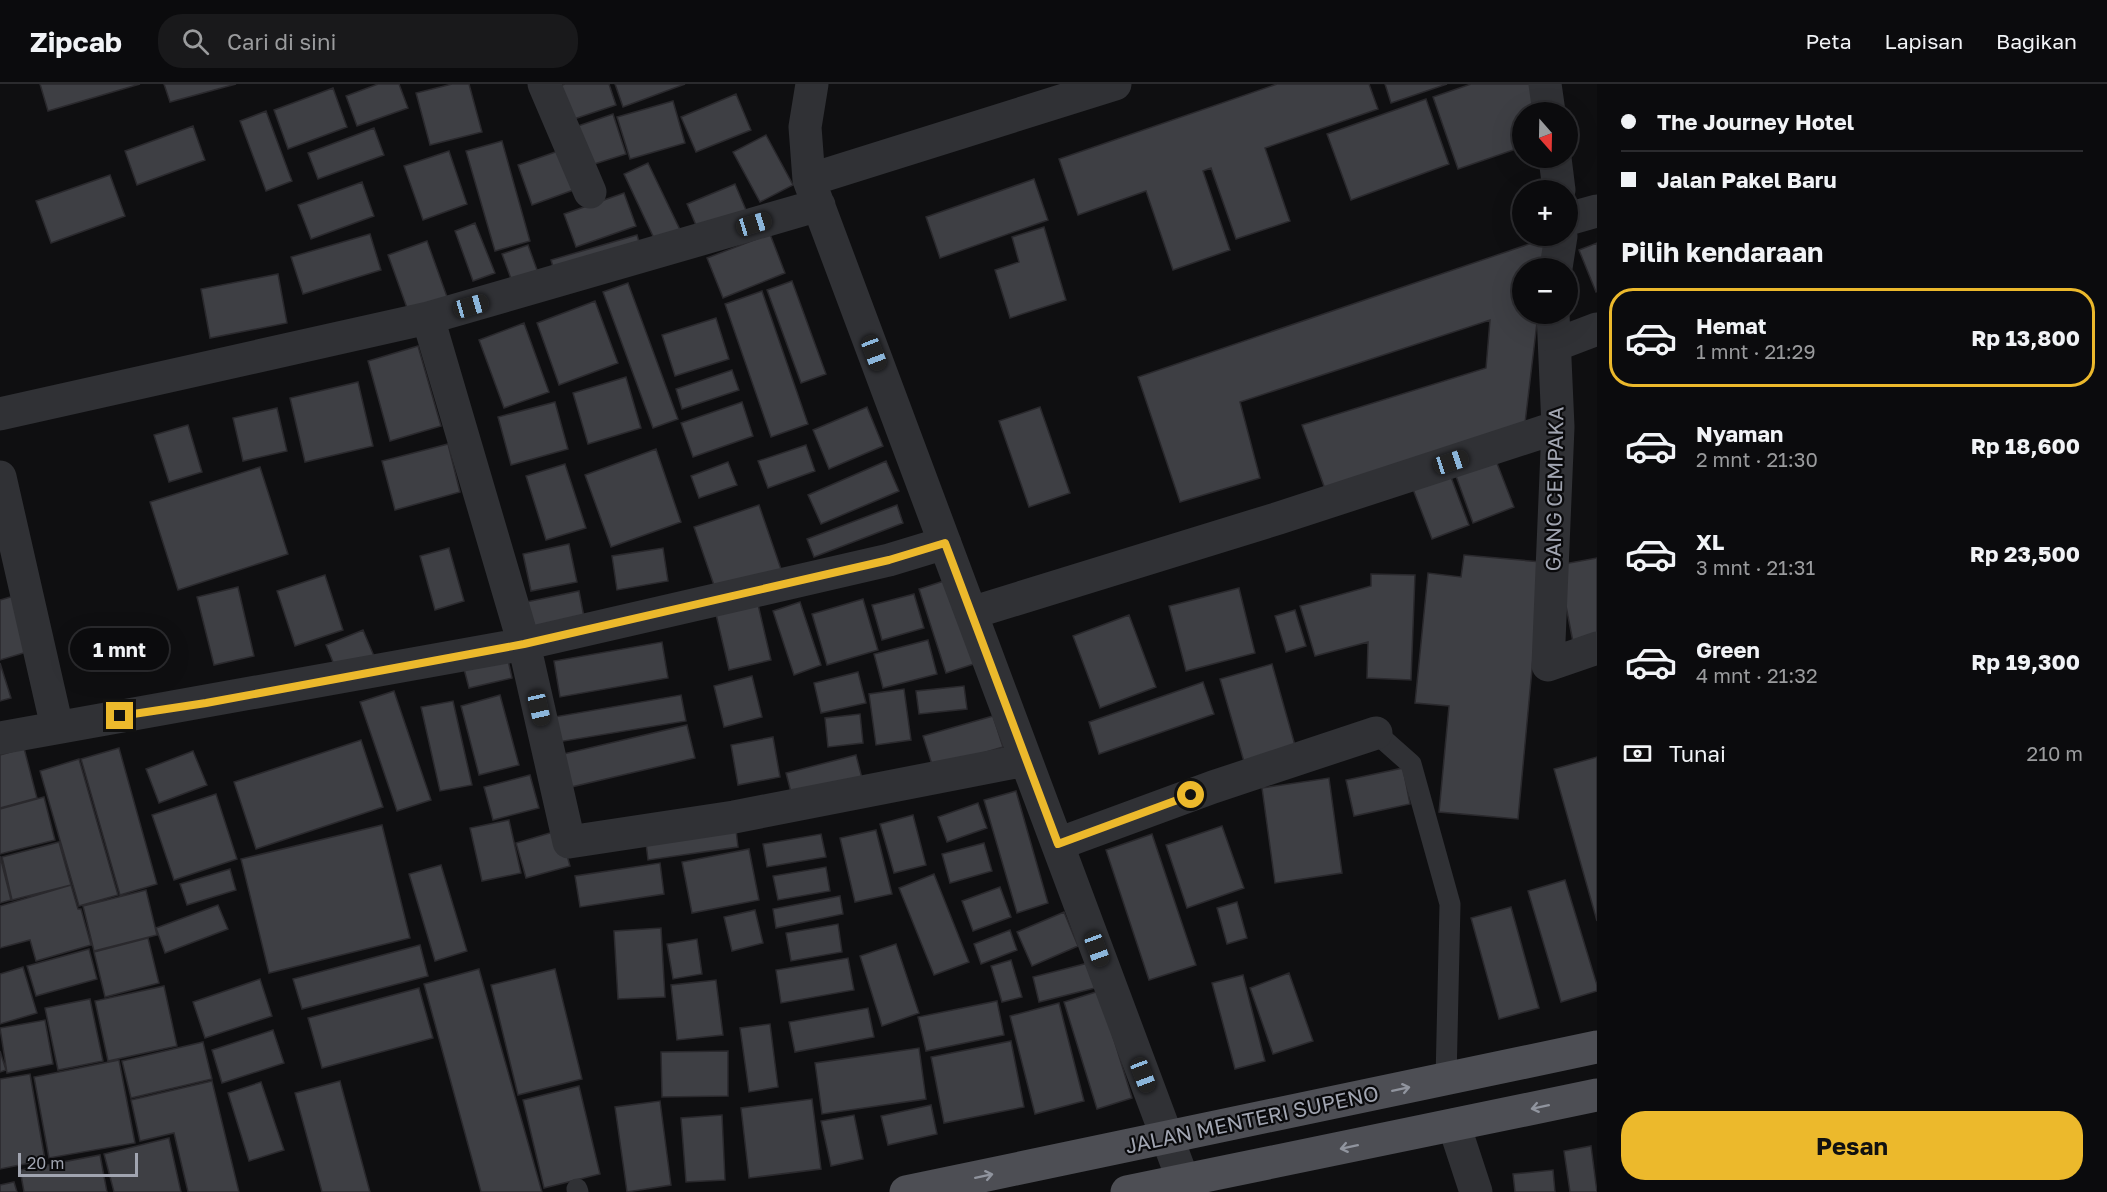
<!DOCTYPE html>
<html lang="id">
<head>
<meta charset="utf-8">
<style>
  :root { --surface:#0b0b0d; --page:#19191b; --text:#f1f3f6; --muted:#9a9b9d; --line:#2b2b2e; --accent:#ecb92c }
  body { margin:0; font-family:"Golos Text",sans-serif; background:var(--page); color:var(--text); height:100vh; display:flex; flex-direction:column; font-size:22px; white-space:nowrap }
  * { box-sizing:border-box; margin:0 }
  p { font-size:20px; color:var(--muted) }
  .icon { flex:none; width:33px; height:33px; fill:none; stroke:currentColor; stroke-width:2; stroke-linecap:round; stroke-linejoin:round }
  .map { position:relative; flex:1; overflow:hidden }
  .side { display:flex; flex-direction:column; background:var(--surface); width:510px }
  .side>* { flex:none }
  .guide { display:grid; align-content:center; height:132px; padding:0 24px; background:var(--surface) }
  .needle { width:39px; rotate:160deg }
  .fabs { position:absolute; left:1512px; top:18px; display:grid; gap:12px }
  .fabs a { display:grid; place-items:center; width:66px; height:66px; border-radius:50%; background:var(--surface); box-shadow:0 6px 24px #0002,0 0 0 2px var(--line); font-size:30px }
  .scale { position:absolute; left:18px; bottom:15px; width:120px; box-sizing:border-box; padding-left:6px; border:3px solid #a1a5b1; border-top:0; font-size:16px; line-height:21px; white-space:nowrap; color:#a1a5b1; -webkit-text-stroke:4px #0a0a0c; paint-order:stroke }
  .end { position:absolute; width:27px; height:27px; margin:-14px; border:8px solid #ecb92c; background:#111; box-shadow:0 0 0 3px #111 }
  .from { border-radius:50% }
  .bubble { position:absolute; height:42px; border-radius:21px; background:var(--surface); box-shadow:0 6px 24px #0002,0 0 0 2px var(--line); font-size:20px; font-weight:700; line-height:42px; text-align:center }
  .car { position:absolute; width:18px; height:36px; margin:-18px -9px; border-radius:8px; box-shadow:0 0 4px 2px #0007; background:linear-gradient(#222 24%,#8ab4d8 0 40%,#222 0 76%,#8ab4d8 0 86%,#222 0) }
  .guide b { display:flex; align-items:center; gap:21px; height:57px; font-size:22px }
  .guide b+b { border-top:2px solid var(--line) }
  .guide i { width:15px; height:15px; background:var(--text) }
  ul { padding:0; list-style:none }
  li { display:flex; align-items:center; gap:18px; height:99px; margin:0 12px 9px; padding:0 12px; border:3px solid transparent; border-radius:24px }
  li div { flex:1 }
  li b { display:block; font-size:22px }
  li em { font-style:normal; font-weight:700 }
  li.active { border-color:var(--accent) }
  li>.icon { width:54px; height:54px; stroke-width:1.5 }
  h2 { padding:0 24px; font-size:27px; line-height:72px }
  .pay { display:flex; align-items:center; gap:15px; height:66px; padding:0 24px; font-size:22px }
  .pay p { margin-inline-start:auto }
  .button { display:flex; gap:12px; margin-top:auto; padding:12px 24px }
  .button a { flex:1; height:69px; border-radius:24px; background:var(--accent); color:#111; font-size:24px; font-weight:700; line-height:69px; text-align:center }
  header { display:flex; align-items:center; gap:36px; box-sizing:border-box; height:84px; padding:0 30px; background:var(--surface); border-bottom:2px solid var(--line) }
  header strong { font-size:28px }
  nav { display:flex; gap:33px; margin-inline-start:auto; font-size:21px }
  .search { width:420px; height:54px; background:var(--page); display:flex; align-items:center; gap:15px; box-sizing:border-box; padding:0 21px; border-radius:24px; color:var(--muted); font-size:22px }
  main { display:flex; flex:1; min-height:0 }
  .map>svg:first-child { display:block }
  .building { fill:#3e3f44; stroke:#2a292d; stroke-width:1.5 }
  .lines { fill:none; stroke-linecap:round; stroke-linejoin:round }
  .service { stroke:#303135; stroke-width:21 }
  .minor { stroke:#303135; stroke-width:33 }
  .primary { stroke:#4d4e54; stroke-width:33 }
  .oneway { stroke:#90949e }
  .route { stroke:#ecb92c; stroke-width:8 }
  .labels { text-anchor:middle; stroke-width:4.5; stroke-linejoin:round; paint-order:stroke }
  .street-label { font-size:21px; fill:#a1a5b1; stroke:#0a0a0c }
</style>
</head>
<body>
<header>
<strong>Zipcab</strong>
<div class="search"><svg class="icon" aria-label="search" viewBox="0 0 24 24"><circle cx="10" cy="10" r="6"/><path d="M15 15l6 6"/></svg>Cari di sini</div>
<nav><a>Peta</a><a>Lapisan</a><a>Bagikan</a></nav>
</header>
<main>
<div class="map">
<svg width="1597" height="1108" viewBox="0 0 1597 1108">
  <rect width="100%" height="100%" fill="#0f0f11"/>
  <path class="building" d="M40,0H140L48,27Z
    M164,0H236L170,18Z
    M378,0H399L408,24L357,42L346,12Z
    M452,0H469L482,48L430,61L416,9Z
    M565,0H609L616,21L568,37L556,3Z
    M615,0H685L623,23Z
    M1277,0H1369L1378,25L1265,64L1290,137L1236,155L1211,84L1203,87L1230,166L1173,186L1146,107L1078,131L1059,75Z
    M1385,0H1447L1391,19Z
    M1471,0H1531L1540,28H1522V63L1458,85L1433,13Z
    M333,4L347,43L288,65L274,26Z
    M736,10L751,46L696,68L681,33Z
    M1426,15L1449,80L1351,116L1327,50Z
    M673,17L685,59L630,75L617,33Z
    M266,27L292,97L266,107L240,37Z
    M613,30L626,70L588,82L575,43Z
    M193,42L205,76L137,101L125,67Z
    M374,44L384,71L318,95L308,69Z
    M766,51L793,101L760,118L733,68Z
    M502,57L530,157L495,167L466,67Z
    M564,65L579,104L532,121L518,81Z
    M449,67L467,120L423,136L404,82Z
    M648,79L684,154L659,165L624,90Z
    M110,91L125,132L51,159L36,117Z
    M1034,95L1048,136L940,174L926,133Z
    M362,98L374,132L311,155L298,121Z
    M735,100L746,126L698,146L687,120Z
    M624,109L636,142L576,163L564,130Z
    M475,139L495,189L473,197L455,147Z
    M1044,143L1066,216L1010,234L995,186L1019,178L1012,153Z
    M370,150L381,186L303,210L291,173Z
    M770,150L785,189L723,214L707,174Z
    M637,151L642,168L556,193L551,176Z
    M1547,154L1543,184H1522V230H1538L1525,339L1325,405L1302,341L1486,284L1490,236L1240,318L1260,394L1180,418L1138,293Z
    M427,157L450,221L411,235L388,171Z
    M1597,159V207L1596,208L1579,166Z
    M528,161L540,194L514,203L502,170Z
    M278,190L287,239L210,254L201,205Z
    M792,197L826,290L801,299L767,206Z
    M628,199L678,335L653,344L603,208Z
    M762,207L808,340L771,353L725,220Z
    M595,217L618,279L559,301L537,239Z
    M716,234L729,275L675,292L662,251Z
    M524,239L549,308L504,324L479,256Z
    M418,262L441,342L390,357L368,277Z
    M732,286L739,306L682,325L676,305Z
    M626,293L641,344L588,360L573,309Z
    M358,298L373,362L305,378L290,314Z
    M555,318L568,365L511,381L498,333Z
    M742,318L753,352L693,373L681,339Z
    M867,323L883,362L829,385L813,346Z
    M1040,323L1070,409L1029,423L999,337Z
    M277,324L287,367L243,377L233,334Z
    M188,341L202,388L169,398L154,351Z
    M448,360L460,408L395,426L382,377Z
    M806,361L815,387L768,404L758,377Z
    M656,365L681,438L611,463L585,391Z
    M1493,369L1514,423L1473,439L1453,384Z
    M886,377L899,407L821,440L808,411Z
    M728,378L737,401L699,414L691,392Z
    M565,380L586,444L546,456L526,392Z
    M260,383L288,470L178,506L150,418Z
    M1448,385L1469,441L1432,455L1411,400Z
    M759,421L782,488L717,510L694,443Z
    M897,421L903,439L814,473L807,455Z
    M569,460L577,498L531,507L523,470Z
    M449,464L464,517L435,526L420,472Z
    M663,464L668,497L617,506L612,472Z
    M1464,471L1542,478L1518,735L1439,728L1449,622L1415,619L1428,489L1461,493Z
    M1597,474V553L1573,558L1558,481Z
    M1371,490L1415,491L1411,596L1367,594L1368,558L1315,572L1300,522L1371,502Z
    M325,491L343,546L295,562L277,507Z
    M953,494L980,578L946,589L919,505Z
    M238,503L254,572L214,581L197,513Z
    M1239,504L1255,569L1186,587L1169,522Z
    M579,507L584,533L532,544L526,518Z
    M21,510L37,565L0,576V516Z
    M914,510L924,544L882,556L872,521Z
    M863,515L878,566L827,581L812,530Z
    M757,516L771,576L729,586L715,526Z
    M800,518L821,581L794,591L773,527Z
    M1295,526L1306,562L1286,568L1275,532Z
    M1129,531L1156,603L1100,624L1073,552Z
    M363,546L374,572L337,588L326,561Z
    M928,556L937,590L883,604L874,570Z
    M662,558L668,594L560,613L554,577Z
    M508,576L512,594L469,604L464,585Z
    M0,579L11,614L0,617Z
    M1272,580L1298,672L1247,688L1220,595Z
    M858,588L866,619L821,629L814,599Z
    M752,592L762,633L724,643L714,602Z
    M1203,598L1214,630L1099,670L1089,638Z
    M964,602L967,625L919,630L916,607Z
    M904,605L911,656L876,661L869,610Z
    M394,607L431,716L397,727L360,618Z
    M500,611L519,681L479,691L461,622Z
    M681,611L686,637L558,658L554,633Z
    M453,617L472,701L440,707L421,623Z
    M860,630L863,659L828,663L825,634Z
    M993,632L1003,663L933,684L923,652Z
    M687,641L695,674L567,704L559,671Z
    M773,653L780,693L738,701L731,661Z
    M361,656L383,723L256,765L234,698Z
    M24,664L37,714L0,724V671Z
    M119,664L157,800L120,811L81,675Z
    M193,667L207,701L159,719L146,685Z
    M856,671L864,702L794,720L786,689Z
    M1597,673V837L1554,685Z
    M79,675L118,811L79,822L40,687Z
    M1403,684L1410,720L1354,732L1346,696Z
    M530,691L539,724L493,736L484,703Z
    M1329,694L1342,789L1275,799L1262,704Z
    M1016,707L1048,819L1017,829L984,716Z
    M216,710L237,775L174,796L152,731Z
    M44,713L55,756L0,770V725Z
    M978,719L987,744L947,758L938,733Z
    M913,731L926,781L894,789L880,740Z
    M509,736L521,789L482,797L470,744Z
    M735,737L738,763L648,776L645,751Z
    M382,741L410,854L269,889L241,775Z
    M1222,742L1244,804L1187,824L1166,761Z
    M560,746L570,782L526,794L516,759Z
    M876,746L892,810L855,818L840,754Z
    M821,750L826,773L767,783L763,760Z
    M1152,750L1196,881L1149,896L1106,766Z
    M59,758L71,801L12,816L2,773Z
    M984,759L992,787L950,799L942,770Z
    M749,765L759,816L692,829L682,778Z
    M0,772L11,816L0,819Z
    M660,779L664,810L580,823L575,792Z
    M441,781L467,867L435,877L409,790Z
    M826,783L830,807L778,816L773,792Z
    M230,785L236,806L187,821L180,800Z
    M934,790L969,878L934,891L899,804Z
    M1565,796L1597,901V907L1561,918L1528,807Z
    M71,801L78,825H81L91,861L36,877L30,856L0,864V822Z
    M1000,803L1011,833L973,847L962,817Z
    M146,806L157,851L94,867L83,822Z
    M840,812L843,830L776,844L773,825Z
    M1237,818L1247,854L1227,860L1217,824Z
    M218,821L228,845L165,869L156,844Z
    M1511,823L1539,924L1499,935L1471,834Z
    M755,826L763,859L732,867L724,833Z
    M1064,828L1078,862L1032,882L1017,848Z
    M838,840L842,868L791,877L786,849Z
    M661,844L665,913L618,915L614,847Z
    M1010,846L1017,866L981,880L974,860Z
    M148,854L159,899L105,913L94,868Z
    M697,855L702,890L673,895L667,860Z
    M896,860L919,929L882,942L860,872Z
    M420,861L428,892L302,925L293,895Z
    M89,865L97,895L36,912L27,882Z
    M848,874L854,906L781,919L776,886Z
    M1011,876L1022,913L1002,918L991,882Z
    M1088,879L1095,904L1039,918L1033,893Z
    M23,883L37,929L0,940V890Z
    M479,885L542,1108H481L424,900Z
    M555,885L582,995L518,1011L491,901Z
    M1289,889L1313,957L1273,970L1250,904Z
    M1243,891L1265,977L1235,985L1212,899Z
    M260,895L272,932L205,954L193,918Z
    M716,896L723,951L677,956L671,901Z
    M164,902L177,962L108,977L95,917Z
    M419,904L433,954L322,984L308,934Z
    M1099,907L1132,1014L1097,1025L1064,918Z
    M90,915L103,977L58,986L45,924Z
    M997,917L1004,951L926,967L918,933Z
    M1059,919L1084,1017L1035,1030L1010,932Z
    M868,924L874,953L795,968L789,938Z
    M45,936L53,980L7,989L0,944Z
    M770,940L778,1003L749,1008L740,944Z
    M273,946L284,979L222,999L212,966Z
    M1011,957L1024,1023L944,1039L931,973Z
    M203,958L212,995L131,1014L122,977Z
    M919,964L926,1015L822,1030L815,979Z
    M0,967L6,986L0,988Z
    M728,967V1012L662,1013L661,968Z
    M119,976L135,1059L49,1074L34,993Z
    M30,990L45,1076L0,1085V995Z
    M212,997L239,1108H188L174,1049L140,1057L131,1016Z
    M340,997L370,1108H322L295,1009Z
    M261,998L284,1066L249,1077L228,1009Z
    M579,1002L600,1090L544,1104L523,1016Z
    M812,1015L821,1085L749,1094L741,1024Z
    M660,1017L671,1101L627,1108L615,1023Z
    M931,1021L937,1050L888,1061L881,1032Z
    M722,1031L725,1096L686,1098L681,1034Z
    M854,1031L863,1075L831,1082L821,1037Z
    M169,1054L181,1108H114L104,1070Z
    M1591,1062L1597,1108H1570L1564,1067Z
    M100,1071L107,1108H24L20,1086Z
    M1553,1086L1555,1108H1515L1513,1090Z
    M14,1098L17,1108H0V1101Z"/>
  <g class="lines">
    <path class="service" d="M1376,649L1411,680L1450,820L1446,996
      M577,1105L578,1108"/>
    <path class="minor" d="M544,0L590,108
      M812,0L805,43L809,96L1183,1096
      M1545,0L1549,28
      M1555,74L1559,106
      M809,96L1115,0
      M1568,135L1597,127
      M1556,184L1561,152
      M1553,230L1558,343L1548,581L1597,564
      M428,234L524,560L569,758L734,733L1026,676
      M1555,261L1597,245
      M0,330L428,234L819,121
      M0,393L57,643
      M971,529L1279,434L1558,343
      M0,654L524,560L889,476L945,459
      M1058,760L1213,703L1376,649
      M1454,1041L1476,1108"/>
    <path class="primary" d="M906,1108L1597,963
      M1127,1108L1597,1011"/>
  </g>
  <defs><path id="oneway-shaft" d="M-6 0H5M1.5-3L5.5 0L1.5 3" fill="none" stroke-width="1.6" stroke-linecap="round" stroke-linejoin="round" transform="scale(1.5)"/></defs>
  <g class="oneway">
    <use href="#oneway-shaft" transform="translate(1401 1005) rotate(-12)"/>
    <use href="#oneway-shaft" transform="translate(1540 1023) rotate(168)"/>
    <use href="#oneway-shaft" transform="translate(1349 1063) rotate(168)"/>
    <use href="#oneway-shaft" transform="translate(984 1092) rotate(-12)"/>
  </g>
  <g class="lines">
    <path class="route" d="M120,632L206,619L524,560L889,476L945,459L1058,760L1191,711"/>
  </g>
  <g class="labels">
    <g class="street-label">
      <text transform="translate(1555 405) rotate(-89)" y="7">GANG CEMPAKA</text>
      <text transform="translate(1252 1036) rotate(-12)" y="7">JALAN MENTERI SUPENO</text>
    </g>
  </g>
</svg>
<div class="fabs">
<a><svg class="needle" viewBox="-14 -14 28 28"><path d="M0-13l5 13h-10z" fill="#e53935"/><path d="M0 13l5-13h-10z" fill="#9a9b9d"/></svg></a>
<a>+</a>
<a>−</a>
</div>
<div class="scale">20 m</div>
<i class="end from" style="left:1191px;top:711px"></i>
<i class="end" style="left:120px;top:632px"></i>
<div class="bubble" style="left:70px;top:544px;width:99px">1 mnt</div>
<i class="car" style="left:754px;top:140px;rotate:73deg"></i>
<i class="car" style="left:471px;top:222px;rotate:74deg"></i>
<i class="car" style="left:874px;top:269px;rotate:159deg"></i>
<i class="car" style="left:1451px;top:378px;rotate:72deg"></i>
<i class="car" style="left:539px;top:624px;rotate:167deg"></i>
<i class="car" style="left:1097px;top:865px;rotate:160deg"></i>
<i class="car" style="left:1143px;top:991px;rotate:159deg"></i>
</div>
<section class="side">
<div class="guide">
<b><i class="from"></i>The Journey Hotel</b>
<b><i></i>Jalan Pakel Baru</b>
</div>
<h2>Pilih kendaraan</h2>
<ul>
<li class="active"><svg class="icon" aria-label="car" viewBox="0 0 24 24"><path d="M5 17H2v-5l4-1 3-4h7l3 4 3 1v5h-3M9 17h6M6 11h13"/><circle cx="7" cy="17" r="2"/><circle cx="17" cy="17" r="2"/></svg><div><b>Hemat</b><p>1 mnt · 21:29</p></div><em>Rp 13,800</em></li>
<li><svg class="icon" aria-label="car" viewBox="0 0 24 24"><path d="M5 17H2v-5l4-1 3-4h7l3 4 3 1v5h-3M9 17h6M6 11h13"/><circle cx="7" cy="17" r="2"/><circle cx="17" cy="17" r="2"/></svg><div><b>Nyaman</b><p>2 mnt · 21:30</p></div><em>Rp 18,600</em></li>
<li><svg class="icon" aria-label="car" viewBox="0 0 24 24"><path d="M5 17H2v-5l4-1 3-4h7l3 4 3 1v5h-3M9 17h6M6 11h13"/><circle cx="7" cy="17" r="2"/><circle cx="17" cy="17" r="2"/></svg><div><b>XL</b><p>3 mnt · 21:31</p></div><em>Rp 23,500</em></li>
<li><svg class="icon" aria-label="car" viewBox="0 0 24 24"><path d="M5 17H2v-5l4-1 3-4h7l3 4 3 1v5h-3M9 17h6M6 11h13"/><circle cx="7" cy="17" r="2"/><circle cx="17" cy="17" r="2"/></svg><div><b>Green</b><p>4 mnt · 21:32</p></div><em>Rp 19,300</em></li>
</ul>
<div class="pay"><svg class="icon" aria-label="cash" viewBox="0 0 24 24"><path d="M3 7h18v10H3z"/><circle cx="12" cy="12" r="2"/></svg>Tunai<p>210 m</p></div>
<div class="button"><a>Pesan</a></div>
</section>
</main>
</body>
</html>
